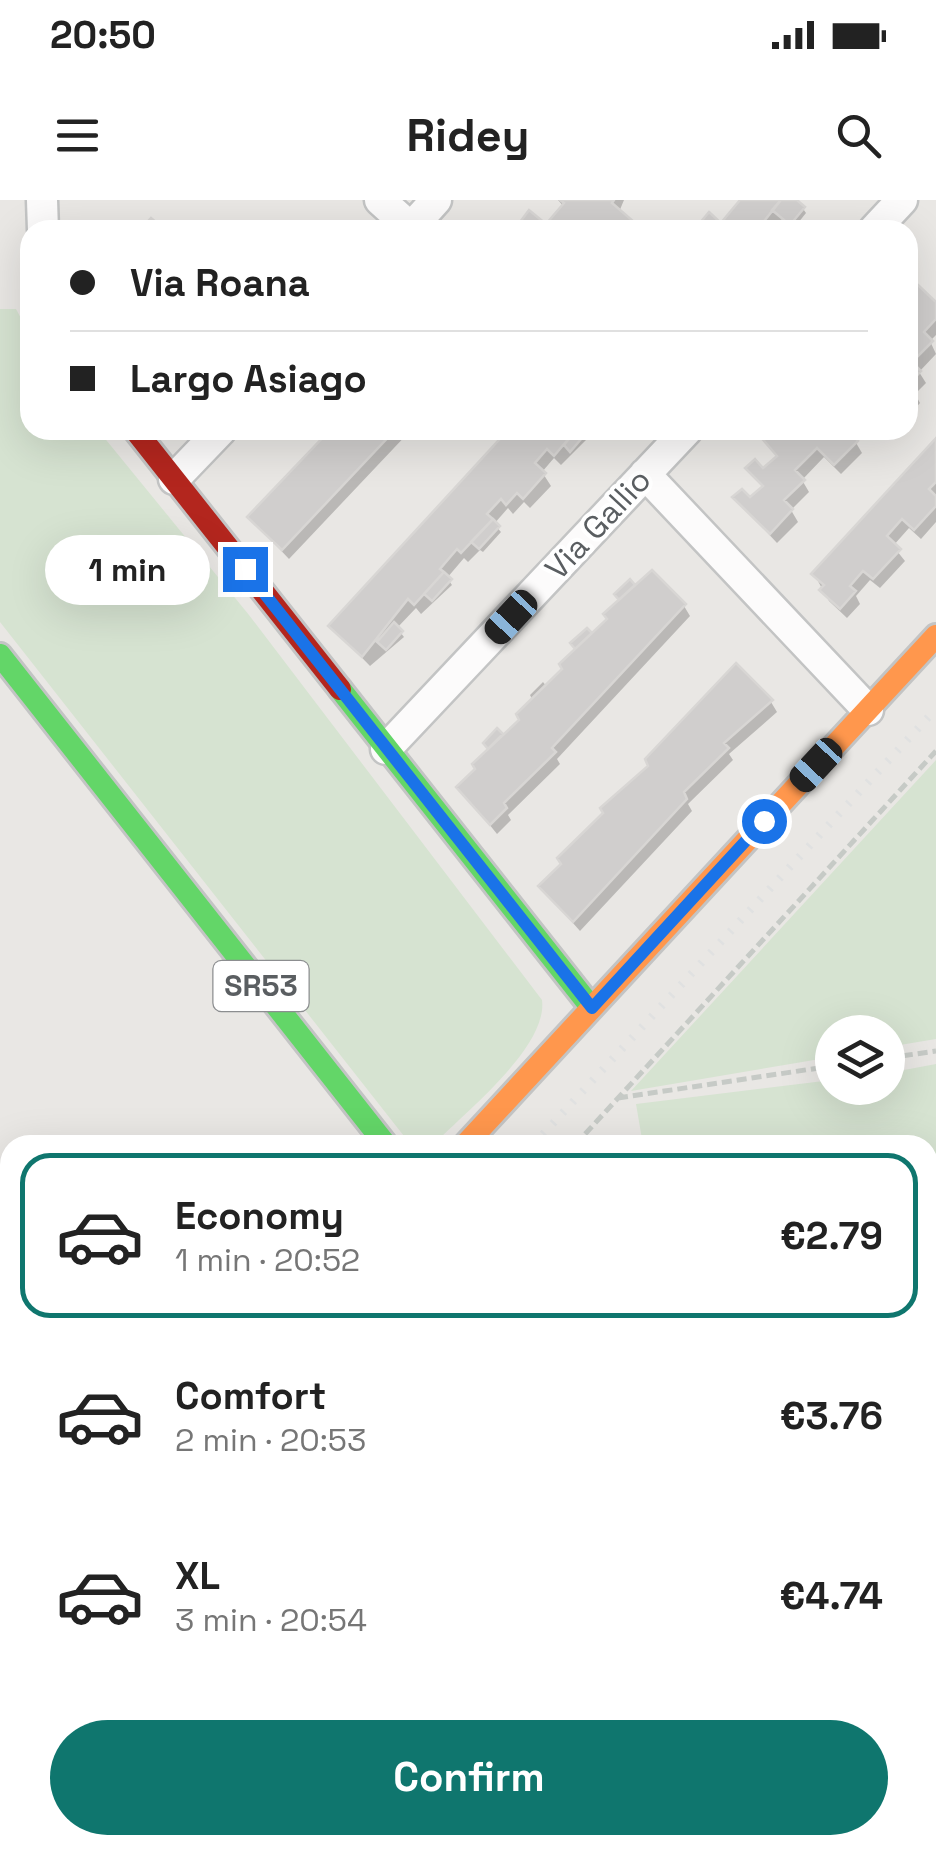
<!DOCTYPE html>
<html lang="en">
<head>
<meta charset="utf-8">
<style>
  :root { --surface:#fff; --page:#f6f6f6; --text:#222; --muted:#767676; --line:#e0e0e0; --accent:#0f766e }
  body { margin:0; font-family:"Space Grotesk",sans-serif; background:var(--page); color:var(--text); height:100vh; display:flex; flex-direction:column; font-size:38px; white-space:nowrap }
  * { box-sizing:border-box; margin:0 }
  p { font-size:32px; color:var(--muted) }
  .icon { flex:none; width:55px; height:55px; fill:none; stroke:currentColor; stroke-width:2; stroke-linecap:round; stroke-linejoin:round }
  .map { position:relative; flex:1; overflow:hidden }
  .panel { position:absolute; left:0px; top:935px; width:938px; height:720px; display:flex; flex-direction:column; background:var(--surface); border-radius:30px 30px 0 0; box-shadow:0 10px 40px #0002 }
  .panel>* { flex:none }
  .top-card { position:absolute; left:20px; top:20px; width:898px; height:220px; border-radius:30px; box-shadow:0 10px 40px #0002; display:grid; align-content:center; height:220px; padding:0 50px; background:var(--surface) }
  .controls { position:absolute; left:815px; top:815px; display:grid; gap:20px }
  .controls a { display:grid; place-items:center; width:90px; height:90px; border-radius:50%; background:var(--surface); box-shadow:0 10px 40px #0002; font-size:50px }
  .end { position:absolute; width:45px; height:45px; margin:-22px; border:12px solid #1a73e8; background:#fff; box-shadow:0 0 0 5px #fff }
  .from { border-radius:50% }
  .bubble { position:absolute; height:70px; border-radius:35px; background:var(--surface); box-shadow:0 10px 40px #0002; font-size:32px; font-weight:700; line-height:70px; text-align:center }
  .car { position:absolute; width:30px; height:60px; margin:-30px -15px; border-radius:12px; box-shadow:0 0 8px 2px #0007; background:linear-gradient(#222 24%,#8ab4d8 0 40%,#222 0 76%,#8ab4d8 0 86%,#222 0) }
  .top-card b { display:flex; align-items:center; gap:35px; height:95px; font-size:38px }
  .top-card b+b { border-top:2px solid var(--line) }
  .top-card i { width:25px; height:25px; background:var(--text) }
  ul { padding:18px 0 0; list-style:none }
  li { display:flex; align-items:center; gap:30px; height:165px; margin:0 20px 15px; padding:0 30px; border:5px solid transparent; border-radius:30px }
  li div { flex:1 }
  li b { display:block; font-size:38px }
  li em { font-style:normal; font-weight:700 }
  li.active { border-color:var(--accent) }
  li>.icon { width:90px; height:90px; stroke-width:1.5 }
  .primary-button { display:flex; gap:20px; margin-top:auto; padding:20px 50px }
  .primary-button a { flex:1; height:115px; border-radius:60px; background:var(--accent); color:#fff; font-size:40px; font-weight:700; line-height:115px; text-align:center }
  .status { display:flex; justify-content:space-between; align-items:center; height:70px; padding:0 50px; background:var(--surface); direction:ltr }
  .status svg { height:28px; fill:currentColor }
  header { display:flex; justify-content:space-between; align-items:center; height:130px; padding:0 50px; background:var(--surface); font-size:45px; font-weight:700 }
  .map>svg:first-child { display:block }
  .green { fill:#d6e3d1 }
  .shadow { fill:#0003 }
  .building { fill:#d0cecd; stroke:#d8d6d4; stroke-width:2.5 }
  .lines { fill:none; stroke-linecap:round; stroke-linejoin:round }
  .street-casing { stroke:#c3c4c4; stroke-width:35 }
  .fast-casing { stroke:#c3c4c4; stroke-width:28 }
  .slow-casing { stroke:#c3c4c4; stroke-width:28 }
  .jam-casing { stroke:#c3c4c4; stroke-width:28 }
  .path { stroke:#c6cac6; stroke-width:5; stroke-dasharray:10 5; stroke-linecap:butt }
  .street { stroke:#fcfbfb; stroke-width:30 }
  .fast { stroke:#63d668; stroke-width:22 }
  .slow { stroke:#ff974d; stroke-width:22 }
  .jam { stroke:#b3261e; stroke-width:22 }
  .rail { stroke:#e0e1e1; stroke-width:8; stroke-dasharray:2.5 12; stroke-linecap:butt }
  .route { stroke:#1a73e8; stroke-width:12 }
  .labels { text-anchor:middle; stroke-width:8; stroke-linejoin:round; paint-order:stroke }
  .shield { fill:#fff; stroke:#8c8e90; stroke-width:2.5 }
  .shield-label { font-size:30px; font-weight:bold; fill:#5a5e61 }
  .street-label { font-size:32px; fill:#5a5e61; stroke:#fff }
</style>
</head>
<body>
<div class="status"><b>20:50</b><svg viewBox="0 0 49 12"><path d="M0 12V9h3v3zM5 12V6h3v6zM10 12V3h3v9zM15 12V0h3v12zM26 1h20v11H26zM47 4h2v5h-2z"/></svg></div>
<header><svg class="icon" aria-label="menu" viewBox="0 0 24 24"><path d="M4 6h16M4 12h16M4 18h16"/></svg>Ridey<svg class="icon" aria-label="search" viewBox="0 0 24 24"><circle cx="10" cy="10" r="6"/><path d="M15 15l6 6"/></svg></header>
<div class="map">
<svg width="936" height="1655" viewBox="0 0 936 1655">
  <rect width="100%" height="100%" fill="#e9e7e4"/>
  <path class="green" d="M0,109H16L30,135V230H98L249,415L542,800C548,847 465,912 433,945H411L0,422Z
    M936,560V839L888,847V832H832V857L631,891Z
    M936,864V1047L928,1048V945H643L636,904L832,880V888H888V873Z"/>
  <path class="shadow" d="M558,0H624L619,12L636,30H517L547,28L564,7Z
    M742,0H797L806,13L794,28L782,19L774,30H697L721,25Z
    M918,88L936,106V135L930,141L936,154L919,172L926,183L915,194L920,203L912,212L908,207V100Z
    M333,230H411L289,359L250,318Z
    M512,230H584L587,239L561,265L554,258L542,272L551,286L530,308L524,302L513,314L508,308L494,324L501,332L483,352L480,350L468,362L464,358L447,378L452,385L421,414L416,408L397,428L404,437L370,466L331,426Z
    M767,230L779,241L795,230H865L855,241L862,253L841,274L824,257L802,280L809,292L791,310L798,322L777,343L735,298L750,301L764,289L748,268L763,271L779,258L762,236Z
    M936,242V322L921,339L909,328L893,346L905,361L880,388L870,380L856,396L860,404L847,418L829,401L814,374Z
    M630,383L635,389L684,406L690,416L557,559L560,564L508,615L511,620L497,634L460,588L491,550L486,543L497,532L503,538L522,520L533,501L530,495L543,482L547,487L565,469L577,450L573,444L587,431L592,437L609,421Z
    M771,502L777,512L729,554L733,560L688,604L692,611L580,731L541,687Z
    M928,1269L936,1276V1297H928Z"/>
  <path class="building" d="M560,0H614L612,3L633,21L625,30L588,26L585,30H514L529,10L546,24L564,3Z
    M740,0H781L757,30H715Z
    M781,0H797L805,7L790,25L772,10Z
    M709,12L721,23L715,30H694Z
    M151,18L165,30H140Z
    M918,85L936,102V119L924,132L933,141L912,162L921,171L909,184L916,191L908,200V96Z
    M330,230H395L282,350L247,317Z
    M508,230H576L554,256L547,249L535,263L546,273L523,299L517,293L506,305L501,299L487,314L493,319L461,353L457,349L440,369L444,372L414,405L408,399L362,457L328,426Z
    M576,230L587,232L570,252L564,245Z
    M764,230L779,238L787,230H849L858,241L834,265L817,248L795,270L805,280L784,300L793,309L770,334L732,297L742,289L750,297L763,286L745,268L755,259L763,268L777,256L759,235Z
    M936,238V282L929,289L936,296V306L914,330L902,319L887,336L901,349L873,379L863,371L850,386L856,391L840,409L819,390L824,385L811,374Z
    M493,319L500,326L479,349L471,342Z
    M652,370L686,404L552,548L556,552L504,603L507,608L490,625L456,587L475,569L472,564L519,520L516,514L562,469L559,464L607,419L603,414Z
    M444,372L452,379L432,401L424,394Z
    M630,379L635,385L619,400L614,394Z
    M394,422L403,431L386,450L377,442Z
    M587,428L592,433L575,449L570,443Z
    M736,463L773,500L724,543L729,548L684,592L687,599L573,722L538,686L561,664L557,658L603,613L600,608L648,566L645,559Z
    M497,528L503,534L488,549L483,543Z"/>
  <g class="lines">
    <defs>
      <path id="street" d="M42,0L43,30
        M380,0L411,28
        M409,30L436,0
        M874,30L902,0
        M645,274L868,510
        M174,279L221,230
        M386,549L687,230
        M928,1084L936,1083
        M0,1266L10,1264"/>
      <path id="fast" d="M0,455L386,945
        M340,489L591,807"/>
      <path id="slow" d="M465,945L936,436
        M928,1632L936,1642"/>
      <path id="jam" d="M135,230L340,489"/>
    </defs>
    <use href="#street" class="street-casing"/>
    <use href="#fast" class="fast-casing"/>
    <use href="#slow" class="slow-casing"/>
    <use href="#jam" class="jam-casing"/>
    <path class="path" d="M23,49L30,120
      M888,858L936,851
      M618,898L832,866
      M575,945L936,551
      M283,1645L285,1655
      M810,1645L818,1655"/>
    <use href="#street" class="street"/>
    <use href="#fast" class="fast"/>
    <use href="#slow" class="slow"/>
    <use href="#jam" class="jam"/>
    <path class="rail" d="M533,945L936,509
      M0,1521L10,1511"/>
  </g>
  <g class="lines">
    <path class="route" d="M245,369L592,808L764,621"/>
  </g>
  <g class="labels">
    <rect class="shield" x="213.5" y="761" width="95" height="50" rx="8"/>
    <g class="shield-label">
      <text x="261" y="796">SR53</text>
    </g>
    <g class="street-label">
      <text transform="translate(598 324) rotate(-47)" y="11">Via Gallio</text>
    </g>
  </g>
</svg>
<div class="controls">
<a><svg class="icon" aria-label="layers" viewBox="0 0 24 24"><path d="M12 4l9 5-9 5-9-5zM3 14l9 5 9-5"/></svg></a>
</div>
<i class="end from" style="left:764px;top:621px"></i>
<i class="end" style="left:245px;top:369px"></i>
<div class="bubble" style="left:45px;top:335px;width:165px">1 min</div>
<i class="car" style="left:511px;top:417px;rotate:223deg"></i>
<i class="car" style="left:816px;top:565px;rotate:223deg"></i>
<div class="top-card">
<b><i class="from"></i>Via Roana</b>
<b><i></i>Largo Asiago</b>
</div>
<section class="panel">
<ul>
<li class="active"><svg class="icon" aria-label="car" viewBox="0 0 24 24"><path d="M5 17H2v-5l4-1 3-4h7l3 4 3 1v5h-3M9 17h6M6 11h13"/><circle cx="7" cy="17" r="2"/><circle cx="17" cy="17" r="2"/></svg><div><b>Economy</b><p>1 min · 20:52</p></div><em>€2.79</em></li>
<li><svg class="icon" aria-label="car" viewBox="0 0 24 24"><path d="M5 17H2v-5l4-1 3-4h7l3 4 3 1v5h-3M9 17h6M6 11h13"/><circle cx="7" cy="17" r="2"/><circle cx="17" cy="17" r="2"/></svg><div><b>Comfort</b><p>2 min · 20:53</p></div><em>€3.76</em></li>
<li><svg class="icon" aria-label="car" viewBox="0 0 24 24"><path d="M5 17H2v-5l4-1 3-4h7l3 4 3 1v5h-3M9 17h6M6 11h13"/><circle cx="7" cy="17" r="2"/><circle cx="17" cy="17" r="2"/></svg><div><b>XL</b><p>3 min · 20:54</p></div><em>€4.74</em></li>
</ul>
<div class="primary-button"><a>Confirm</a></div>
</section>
</div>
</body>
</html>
